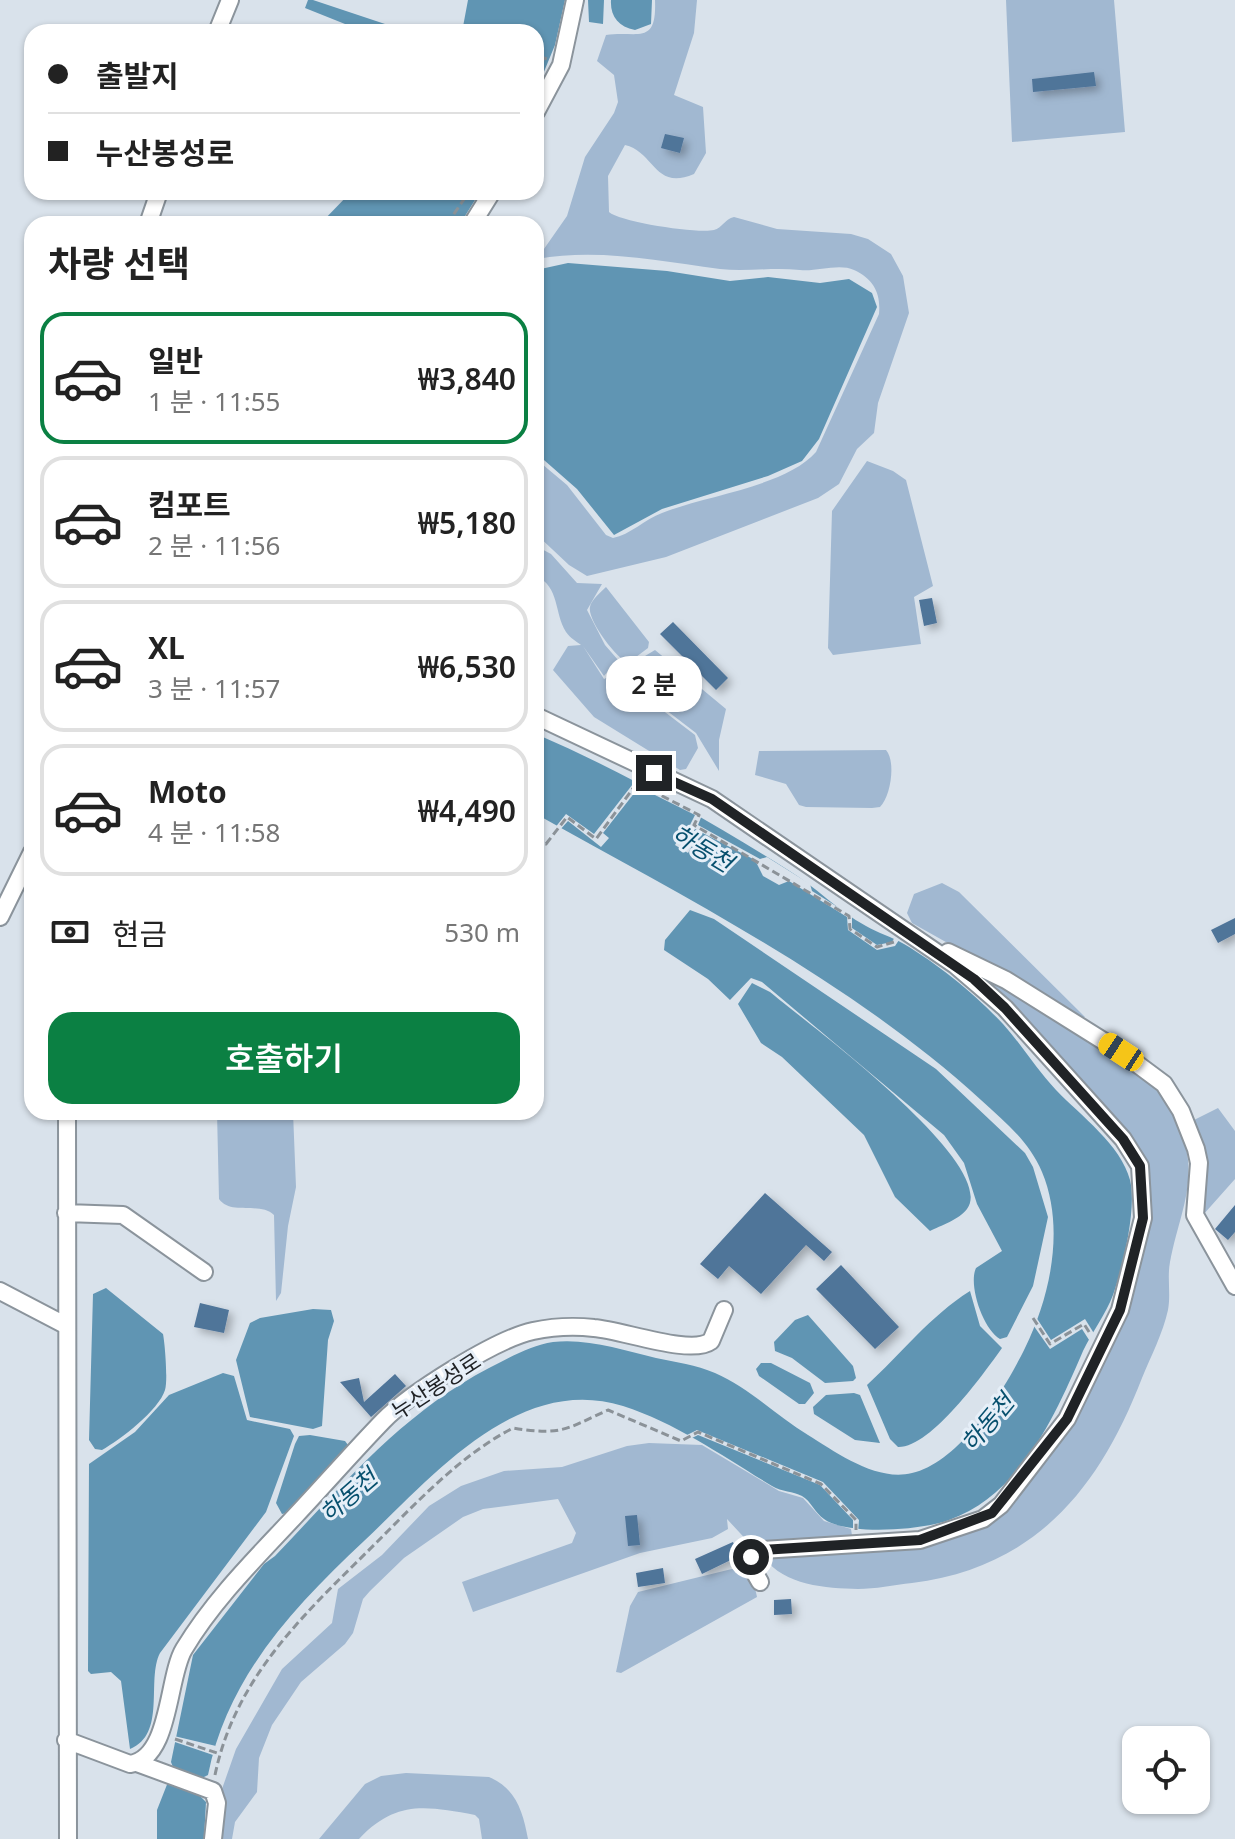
<!DOCTYPE html>
<html lang="ko">
<head>
<meta charset="utf-8">
<style>
  :root { --surface:#fff; --page:#f2f2f2; --text:#222; --muted:#767676; --line:#e0e0e0; --accent:#0b8043 }
  body { margin:0; font-family:"Noto Sans","Noto Sans KR",sans-serif; background:var(--page); color:var(--text); height:100vh; display:flex; flex-direction:column; font-size:30px; white-space:nowrap }
  * { box-sizing:border-box; margin:0 }
  p { font-size:26px; color:var(--muted) }
  .icon { flex:none; width:44px; height:44px; fill:none; stroke:currentColor; stroke-width:2; stroke-linecap:round; stroke-linejoin:round }
  .map { position:relative; flex:1; overflow:hidden }
  .side { position:absolute; left:24px; top:216px; width:520px; height:904px; display:flex; flex-direction:column; background:var(--surface); border-radius:24px; box-shadow:0 2px 6px #0004 }
  .side>* { flex:none }
  .top-card { position:absolute; left:24px; top:24px; width:520px; height:176px; border-radius:24px; box-shadow:0 2px 6px #0004; display:grid; align-content:center; height:176px; padding:0 24px; background:var(--surface) }
  .fabs { position:absolute; left:1122px; top:1726px; display:grid; gap:16px }
  .fabs a { display:grid; place-items:center; width:88px; height:88px; border-radius:16px; background:var(--surface); box-shadow:0 2px 6px #0004; font-size:40px }
  .end { position:absolute; width:36px; height:36px; margin:-18px; border:10px solid #202326; background:#fff; box-shadow:0 0 0 4px #fff }
  .from { border-radius:50% }
  .bubble { position:absolute; height:56px; border-radius:24px; background:var(--surface); box-shadow:0 2px 6px #0004; font-size:26px; font-weight:600; line-height:56px; text-align:center }
  .car { position:absolute; width:24px; height:48px; margin:-24px -12px; border-radius:10px; box-shadow:0 0 6px 2px #0007; background:linear-gradient(#f5c518 24%,#345 0 40%,#f5c518 0 76%,#345 0 86%,#f5c518 0) }
  .top-card b { display:flex; align-items:center; gap:28px; height:76px; font-size:30px }
  .top-card b+b { border-top:2px solid var(--line) }
  .top-card i { width:20px; height:20px; background:var(--text) }
  ul { padding:0; list-style:none }
  li { display:flex; align-items:center; gap:24px; height:132px; margin:0 16px 12px; padding:0 8px; border:4px solid var(--line); border-radius:24px }
  li div { flex:1 }
  li b { display:block; font-size:30px }
  li em { font-style:normal; font-weight:600 }
  li.on { border-color:var(--accent) }
  li>.icon { width:72px; height:72px; stroke-width:1.5 }
  h2 { padding:0 24px; font-size:36px; line-height:96px }
  .pay { display:flex; align-items:center; gap:20px; height:88px; padding:0 24px; font-size:30px }
  .pay p { margin-inline-start:auto }
  .primary-button { display:flex; gap:16px; margin-top:auto; padding:16px 24px }
  .primary-button a { flex:1; height:92px; border-radius:24px; background:var(--accent); color:#fff; font-size:32px; font-weight:600; line-height:92px; text-align:center }
  .map>svg:first-child { display:block }
  .green { fill:#a1b8d1 }
  .water { fill:#6095b3 }
  .pier { fill:#d9e2eb }
  .building { fill:#4f7499; filter:url(#shadow) }
  .lines { fill:none; stroke-linecap:round; stroke-linejoin:round }
  .minor-casing { stroke:#8b949c; stroke-width:20 }
  .path { stroke:#8b9298; stroke-width:3; stroke-dasharray:8 4; stroke-linecap:butt }
  .minor { stroke:#fff; stroke-width:16 }
  .route { stroke:#202326; stroke-width:10 }
  .labels { text-anchor:middle; stroke-width:6; stroke-linejoin:round; paint-order:stroke }
  .street-label { font-size:22px; fill:#202326; stroke:#e6eff8 }
  .water-label { font-size:24px; font-style:italic; fill:#07506e; stroke:#e6eff8 }
</style>
</head>
<body>
<div class="map">
<svg width="1235" height="1839" viewBox="0 0 1235 1839">
  <defs>
    <filter id="shadow"><feDropShadow dx="4.5" dy="4.5" stdDeviation="4" flood-color="#0004"/></filter>
  </defs>
  <rect width="100%" height="100%" fill="#d9e2eb"/>
  <path class="green" d="M655,0H697L694,33L674,95L703,107L706,153L694,174C654,191 655,152 625,145L608,176L609,212C620,222 698,234 714,230C722,228 725,219 734,217L777,229L851,234L868,239L891,254L903,276L909,313L878,403L874,433L857,449L839,484L818,498L666,557L587,576L569,565L536,534V459L567,485L606,535L613,538C630,535 645,519 662,513C706,495 785,487 816,452L879,314C881,294 874,279 854,270C839,263 816,272 800,270C772,267 746,272 720,269C659,261 598,248 537,259L567,216L585,157L614,113L618,102L614,75L597,61L606,35C637,30 657,47 655,0Z
    M1006,0H1114L1125,132L1012,142Z
    M867,461L893,471L906,480L933,586L914,597L921,644L833,655L828,648L832,511Z
    M536,546L551,554L577,583L602,584L587,610L605,645L625,668L655,650L726,709L719,740V771L696,733L615,671H608L604,676L583,646L604,679L615,674L695,735L698,748L686,769L680,770L594,717L553,670L568,646L581,645C576,641 570,638 566,632C554,613 560,587 536,576Z
    M606,587L649,642L648,648L628,663C617,659 587,620 590,607C591,600 601,592 606,587Z
    M886,750C896,761 891,796 880,807L872,808L806,807L799,805L786,784L755,775L759,751Z
    M942,883L959,892L1085,1017L1081,1018L912,923L907,913L914,894Z
    M962,962C1014,992 1137,1054 1169,1099C1174,1106 1176,1118 1180,1127C1200,1180 1180,1210 1170,1262C1167,1278 1171,1294 1168,1310C1163,1333 1151,1356 1142,1378C1099,1489 1036,1567 912,1583C894,1585 875,1589 858,1589C826,1588 784,1586 764,1557L898,1548L1008,1507L1032,1478L1086,1397L1150,1205L1143,1161Z
    M1218,1108L1235,1131V1179L1203,1215L1192,1121Z
    M217,1112H293L296,1187L288,1226L281,1293L276,1301L274,1215C260,1201 231,1216 219,1199Z
    M649,1443L702,1445L779,1491L803,1498L824,1521L851,1529L853,1542L752,1546L727,1519L728,1529L712,1538L640,1553L473,1612L462,1582L572,1543L576,1533L558,1499L483,1509L463,1517L404,1558L370,1591L363,1599L353,1633L345,1644L301,1682L272,1725L259,1758L257,1792L235,1822L232,1839H217L222,1789L236,1749L282,1669L332,1623L338,1589L382,1555L429,1506L461,1486L504,1471L562,1467L627,1446Z
    M740,1567L755,1588L757,1597L621,1673L616,1672L630,1606L638,1592Z
    M406,1773L489,1777C516,1788 523,1812 528,1839H482L479,1819L475,1815C425,1806 396,1800 359,1839H319L365,1784L381,1776Z"/>
  <path class="water" d="M308,0H313L409,32H365L305,8Z
    M468,0H565L555,45L536,91V32H462Z
    M588,0H604L603,24L589,22Z
    M611,0H652L651,24L635,30C618,27 610,16 611,0Z
    M351,192H480L460,224H320Z
    M568,263L667,271L730,281L768,277L820,283L849,279L872,293L877,307L819,439L802,461L768,476L662,509L614,535L577,489L536,453V270Z
    M536,734C624,772 707,819 788,870C815,886 838,911 866,926C878,933 892,937 904,944C938,964 976,995 1003,1024C1022,1045 1037,1070 1056,1090C1081,1116 1121,1145 1130,1180C1137,1208 1123,1267 1113,1295C1106,1314 1092,1332 1083,1351C1055,1416 1021,1494 949,1520C923,1530 847,1536 824,1519C815,1513 811,1501 802,1496C793,1491 782,1492 772,1486C724,1457 678,1424 623,1406C518,1373 432,1477 364,1541C293,1608 228,1676 208,1775L200,1779L175,1772L171,1762L193,1655L264,1564L275,1556C343,1485 401,1414 489,1368C509,1358 531,1345 553,1342C587,1338 623,1350 656,1358C676,1362 696,1365 715,1373C748,1387 777,1416 808,1435C837,1453 877,1482 912,1473C960,1462 1004,1391 1025,1348C1051,1295 1065,1227 1042,1172C1029,1141 1005,1122 981,1100C852,982 688,899 536,814Z
    M690,910L714,919L936,1069L1025,1153L1033,1167L1048,1217L1033,1286L1007,1337L1000,1339C983,1329 968,1285 976,1268L1002,1251L977,1204L964,1163L944,1135L762,982L751,978L730,1000L708,979L664,950L665,940Z
    M752,983L770,992C803,1020 1000,1164 967,1209C960,1219 940,1226 930,1231L895,1197L864,1135L782,1057L761,1043L738,1004Z
    M106,1288L163,1334C165,1344 168,1381 165,1390C159,1410 120,1440 102,1450L95,1449L89,1440L93,1294Z
    M970,1291L980,1326L1002,1348C984,1373 931,1448 898,1447L890,1439L867,1385C901,1354 930,1316 970,1291Z
    M313,1309L331,1310L334,1321L328,1340L322,1426L313,1429L250,1417L236,1360L250,1323L260,1318Z
    M808,1315L853,1366L856,1378L853,1381L825,1383L792,1358L775,1351L774,1342L795,1320Z
    M761,1363H771L810,1383L814,1393L805,1404H799L759,1376L756,1369Z
    M223,1373L234,1376L247,1420L290,1429L294,1436L266,1512L160,1653C146,1680 167,1734 130,1749L121,1681L111,1672L91,1674L88,1671L89,1464L135,1432L169,1395Z
    M854,1393L860,1395L880,1443L855,1440L814,1414L813,1407L826,1395Z
    M310,1435L345,1441L348,1445L287,1513L282,1514L276,1503L295,1444L299,1436Z
    M168,1782L197,1793L206,1802L204,1839H157V1810Z"/>
  <path class="pier" d="M636,780L702,815L698,825L760,859L767,857L810,884L812,891L852,916V928L877,945L892,942L896,935L901,937L895,946L877,950L848,930L847,917L789,881L779,885L763,876L755,860L695,829L690,838L695,841L688,853L675,845L681,834L685,835L695,815L639,787L603,833L609,838L601,847L568,821L559,831L554,829L566,814L594,834Z
    M1034,1314L1051,1340L1085,1319L1095,1335L1091,1343L1082,1329L1050,1349L1031,1322Z
    M697,1430L823,1482L859,1520L858,1533L853,1532V1520L820,1485L698,1435L688,1440L683,1437Z
    M176,1725L178,1726L174,1736L216,1746L213,1755L172,1741Z"/>
  <path class="building" d="M1094,72L1096,86L1033,92L1032,79Z
    M665,134L684,138L680,153L661,148Z
    M932,598L937,623L924,626L919,600Z
    M673,622L728,678L716,690L660,634Z
    M1235,918V934L1218,943L1211,930Z
    M765,1193L832,1252L824,1261L806,1245L761,1294L729,1266L718,1279L700,1264Z
    M1235,1205V1232L1228,1240L1215,1229Z
    M841,1265L899,1327L875,1349L816,1289Z
    M200,1303L229,1310L224,1333L194,1327Z
    M395,1374L406,1386L371,1417L340,1382L359,1378L364,1402Z
    M637,1515L640,1545L628,1546L625,1516Z
    M733,1542L739,1556L702,1574L695,1559Z
    M663,1568L665,1583L638,1587L636,1573Z
    M791,1599L792,1614L774,1615V1600Z"/>
  <g class="lines">
    <defs>
      <path id="minor" d="M217,32L230,0
        M536,112L561,65L575,0
        M148,224L159,192
        M472,224L492,192
        M536,716L712,799L955,965L1005,1008L1123,1139L1140,1166L1143,1218L1120,1310L1067,1419L1001,1505L983,1519L920,1540L762,1550L751,1557L749,1563L760,1582
        M0,917L32,852
        M948,952L1006,980L1121,1052L1164,1084L1181,1111L1196,1149L1199,1163L1195,1215L1235,1286
        M67,1112L68,1839
        M66,1213L123,1215L204,1272
        M0,1291L65,1325
        M66,1740L130,1764C171,1758 167,1677 184,1649C214,1599 257,1557 297,1514C326,1483 354,1451 383,1421C410,1393 496,1339 533,1331C552,1327 575,1326 594,1328C622,1330 691,1356 711,1341L724,1310
        M137,1763L213,1791L217,1803L213,1839"/>
    </defs>
    <use href="#minor" class="minor-casing"/>
    <path class="path" d="M536,73L544,58L547,59
      M447,224L469,192
      M536,837L546,844L567,817L596,839L637,783L699,815L694,825L849,916L850,929L877,947L894,942
      M683,846L694,825
      M1033,1318L1050,1344L1084,1324L1091,1335
      M175,1739L220,1754
      M215,1775C236,1674 308,1611 377,1542C418,1501 461,1455 513,1428C562,1436 566,1429 608,1410L681,1441L698,1432L821,1484L856,1520V1530"/>
    <use href="#minor" class="minor"/>
  </g>
  <g class="lines">
    <path class="route" d="M654,773L712,799L974,979L1005,1008L1123,1139L1140,1166L1143,1218L1120,1310L1067,1419L992,1513L920,1540L762,1550L751,1557"/>
  </g>
  <g class="labels">
    <g class="street-label">
      <text transform="translate(436 1386) rotate(-33)" y="8">누산봉성로</text>
    </g>
    <g class="water-label">
      <text transform="translate(702 849) rotate(31)" y="8">하동천</text>
      <text transform="translate(988 1423) rotate(-50)" y="8">하동천</text>
      <text transform="translate(349 1496) rotate(-41)" y="8">하동천</text>
    </g>
  </g>
</svg>
<div class="fabs">
<a><svg class="icon" aria-label="locate" viewBox="0 0 24 24"><circle cx="12" cy="12" r="6"/><path d="M12 2v4M12 18v4M2 12h4M18 12h4"/></svg></a>
</div>
<i class="end from" style="left:751px;top:1557px"></i>
<i class="end" style="left:654px;top:773px"></i>
<div class="bubble" style="left:606px;top:656px;width:96px">2 분</div>
<i class="car" style="left:1121px;top:1052px;rotate:303deg"></i>
<div class="top-card">
<b><i class="from"></i>출발지</b>
<b><i></i>누산봉성로</b>
</div>
<section class="side">
<h2>차량 선택</h2>
<ul>
<li class="on"><svg class="icon" aria-label="car" viewBox="0 0 24 24"><path d="M5 17H2v-5l4-1 3-4h7l3 4 3 1v5h-3M9 17h6M6 11h13"/><circle cx="7" cy="17" r="2"/><circle cx="17" cy="17" r="2"/></svg><div><b>일반</b><p>1 분 · 11:55</p></div><em>₩3,840</em></li>
<li><svg class="icon" aria-label="car" viewBox="0 0 24 24"><path d="M5 17H2v-5l4-1 3-4h7l3 4 3 1v5h-3M9 17h6M6 11h13"/><circle cx="7" cy="17" r="2"/><circle cx="17" cy="17" r="2"/></svg><div><b>컴포트</b><p>2 분 · 11:56</p></div><em>₩5,180</em></li>
<li><svg class="icon" aria-label="car" viewBox="0 0 24 24"><path d="M5 17H2v-5l4-1 3-4h7l3 4 3 1v5h-3M9 17h6M6 11h13"/><circle cx="7" cy="17" r="2"/><circle cx="17" cy="17" r="2"/></svg><div><b>XL</b><p>3 분 · 11:57</p></div><em>₩6,530</em></li>
<li><svg class="icon" aria-label="car" viewBox="0 0 24 24"><path d="M5 17H2v-5l4-1 3-4h7l3 4 3 1v5h-3M9 17h6M6 11h13"/><circle cx="7" cy="17" r="2"/><circle cx="17" cy="17" r="2"/></svg><div><b>Moto</b><p>4 분 · 11:58</p></div><em>₩4,490</em></li>
</ul>
<div class="pay"><svg class="icon" aria-label="cash" viewBox="0 0 24 24"><path d="M3 7h18v10H3z"/><circle cx="12" cy="12" r="2"/></svg>현금<p>530 m</p></div>
<div class="primary-button"><a>호출하기</a></div>
</section>
</div>
</body>
</html>
